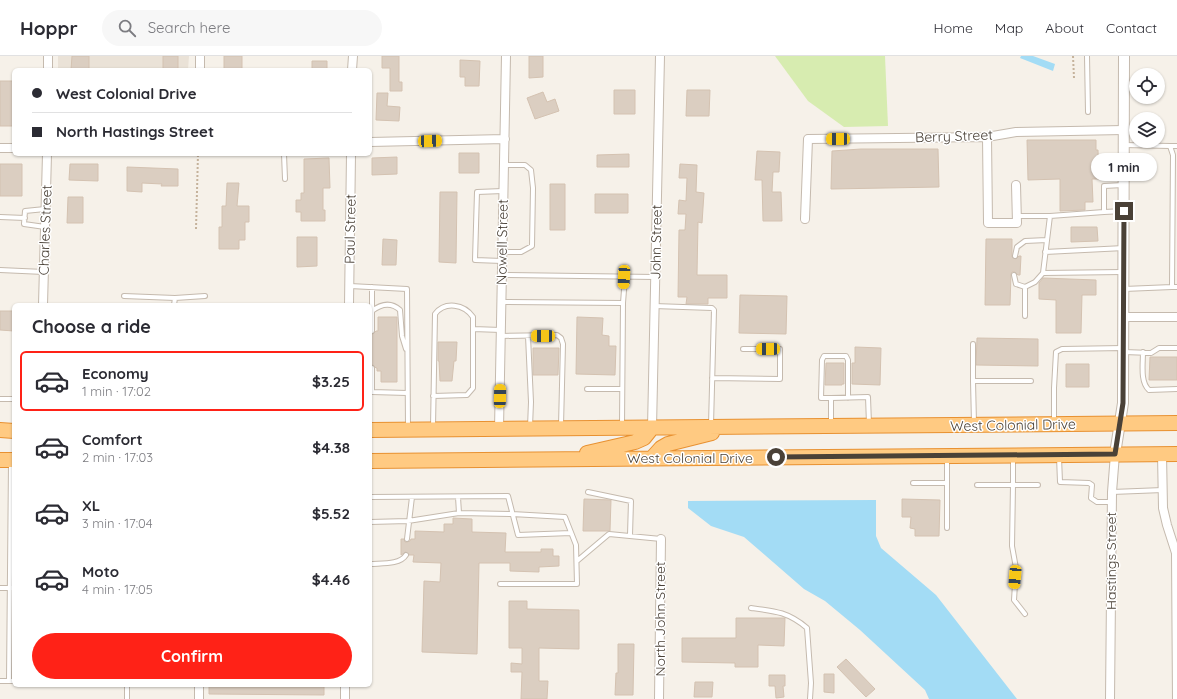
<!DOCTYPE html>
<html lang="en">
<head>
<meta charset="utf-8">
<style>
  :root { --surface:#fff; --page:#f7f7f7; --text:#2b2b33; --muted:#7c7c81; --line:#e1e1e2; --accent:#ff2217 }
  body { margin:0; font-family:Quicksand,sans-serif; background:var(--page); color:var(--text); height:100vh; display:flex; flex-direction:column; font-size:15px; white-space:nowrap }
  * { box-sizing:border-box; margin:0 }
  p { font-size:13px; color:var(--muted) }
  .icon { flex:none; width:22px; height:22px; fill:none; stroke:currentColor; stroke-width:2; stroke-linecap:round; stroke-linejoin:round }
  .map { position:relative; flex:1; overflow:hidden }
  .details { position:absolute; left:12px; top:247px; width:360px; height:384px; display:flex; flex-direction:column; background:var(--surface); border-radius:6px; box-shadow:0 1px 3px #0004 }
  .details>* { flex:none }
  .top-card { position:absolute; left:12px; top:12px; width:360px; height:88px; border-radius:6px; box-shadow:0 1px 3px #0004; display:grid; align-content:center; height:88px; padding:0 20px; background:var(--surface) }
  .buttons { position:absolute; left:1129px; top:12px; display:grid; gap:8px }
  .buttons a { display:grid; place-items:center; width:36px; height:36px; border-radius:50%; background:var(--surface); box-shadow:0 1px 3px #0004; font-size:20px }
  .end { position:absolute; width:18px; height:18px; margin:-9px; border:5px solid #4a4137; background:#fff; box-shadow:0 0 0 2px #fff }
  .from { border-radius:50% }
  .bubble { position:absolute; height:28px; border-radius:14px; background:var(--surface); box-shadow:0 1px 3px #0004; font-size:13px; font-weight:700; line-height:28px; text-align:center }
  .car { position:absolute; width:12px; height:24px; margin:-12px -6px; border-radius:5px; box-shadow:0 0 3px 1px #0007; background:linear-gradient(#f5c518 24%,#345 0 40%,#f5c518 0 76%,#345 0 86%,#f5c518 0) }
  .top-card b { display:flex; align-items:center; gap:14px; height:38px; font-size:15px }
  .top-card b+b { border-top:1px solid var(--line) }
  .top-card i { width:10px; height:10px; background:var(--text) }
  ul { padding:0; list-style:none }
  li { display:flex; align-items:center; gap:12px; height:60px; margin:0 8px 6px; padding:0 12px; border:2px solid transparent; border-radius:6px }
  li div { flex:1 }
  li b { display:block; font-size:15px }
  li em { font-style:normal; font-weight:700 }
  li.active { border-color:var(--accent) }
  li>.icon { width:36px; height:36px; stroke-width:1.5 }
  h2 { padding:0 20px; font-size:18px; line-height:48px }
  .action { display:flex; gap:8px; margin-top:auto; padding:8px 20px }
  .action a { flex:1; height:46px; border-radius:24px; background:var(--accent); color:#fff; font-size:16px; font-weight:700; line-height:46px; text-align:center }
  header { display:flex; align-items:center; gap:24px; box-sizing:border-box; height:56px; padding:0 20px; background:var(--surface); border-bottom:1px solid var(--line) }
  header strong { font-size:19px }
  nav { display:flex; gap:22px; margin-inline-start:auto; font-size:14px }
  .search { width:280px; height:36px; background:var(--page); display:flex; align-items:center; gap:10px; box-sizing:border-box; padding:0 14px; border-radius:22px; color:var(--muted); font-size:15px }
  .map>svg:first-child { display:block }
  .residential { fill:#eae2d7 }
  .green { fill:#d7ecb0 }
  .water { fill:#a3dcf5 }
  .building { fill:#dbcec1; stroke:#d4c2b1 }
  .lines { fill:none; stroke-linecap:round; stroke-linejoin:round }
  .service-casing { stroke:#c5baae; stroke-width:6 }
  .minor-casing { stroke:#c5baae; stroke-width:10 }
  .tertiary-casing { stroke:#c5baae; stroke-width:12 }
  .trunk-casing { stroke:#e89131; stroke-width:16 }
  .path { stroke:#c5b29b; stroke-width:2; stroke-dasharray:2 2; stroke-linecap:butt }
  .service { stroke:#fff; stroke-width:4 }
  .minor { stroke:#fff; stroke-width:8 }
  .tertiary { stroke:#fff; stroke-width:10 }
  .trunk { stroke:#ffca82; stroke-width:14 }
  .route { stroke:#4a4137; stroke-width:5 }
  .labels { text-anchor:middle; stroke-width:3; stroke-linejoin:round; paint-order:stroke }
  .street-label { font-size:14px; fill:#4a4137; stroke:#fff }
</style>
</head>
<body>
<header>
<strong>Hoppr</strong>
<div class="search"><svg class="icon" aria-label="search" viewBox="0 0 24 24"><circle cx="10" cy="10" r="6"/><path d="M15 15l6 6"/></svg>Search here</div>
<nav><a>Home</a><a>Map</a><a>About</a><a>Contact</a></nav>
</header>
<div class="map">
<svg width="1177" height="643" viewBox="0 0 1177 643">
  <rect width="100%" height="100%" fill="#f6f1e9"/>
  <path class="residential" d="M58,0H189L188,14H58Z"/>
  <path class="green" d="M775,0H885L888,70L844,71L808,45Z"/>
  <path class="water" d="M1021,0H1033L1055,8L1053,15L1020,2Z
    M876,444V480L881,492L936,539L1017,643H929L925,634L860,574L825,545L804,533L744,481L711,470L688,452V445Z"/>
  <path class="building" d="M72,0H89V14H71Z
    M163,0H178V14H163Z
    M224,0H242V14H224Z
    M382,0H399V26H402V35H390V12H382Z
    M529,0H543V21L529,22Z
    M460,4L480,5L479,30H465V21H460Z
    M312,5H327V14H312Z
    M0,25H14V70H0Z
    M614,34H635V58H614Z
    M687,34H710L709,60H686Z
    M543,36L547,46L555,43L559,55L535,63L527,42Z
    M377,37H388L387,50L400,51L399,65L376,64Z
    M1027,84H1096V94H1098L1099,123H1092L1093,146H1085V154L1060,155V123L1028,124Z
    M861,93H938L939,131L831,133L832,95Z
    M757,95L780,96L779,116H773L772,136H781L782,165H763L762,124H755Z
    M459,97H479V117H459Z
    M629,98V111H597V99Z
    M397,101V118L372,119V102Z
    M329,102L330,132H323V154H325V165H301V156H296V144H301V137H304V103Z
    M0,108H22V140H0Z
    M70,108H98V125L69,124Z
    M680,108L697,109L696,136L704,137L702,167L698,166L697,219H727V242H708V248H686L687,241H678L679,174H685L686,158H678L679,144L686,145L687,122H679Z
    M127,111L178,113V130H161L162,128L142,127V136L127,135Z
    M227,127H239L237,150H249V166H245V184H239V193H219V171H222V150H226Z
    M550,128H565V174H550Z
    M440,136H457L456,207L439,206Z
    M595,138H628V157H595Z
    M68,141H83V167H67Z
    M1071,171H1097L1098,185L1071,186Z
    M297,181H317V210L297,211Z
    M383,183L397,184L396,209H382Z
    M986,183H1012V201L1016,203L1019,200H1021L1020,219H1018L1015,216H1012L1011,218L1010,249H985Z
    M1043,222L1096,224V239H1082L1081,277H1056V244L1039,243V227Z
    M740,239L787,240L786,278L739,277Z
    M0,255H14V275L0,274Z
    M378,261H397V326H381V315H377V312H376L373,309H370V278H373L376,275H378Z
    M577,261L603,262L602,279L609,280V290H616L615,319L576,318Z
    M977,282L1038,283V310L976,309Z
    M438,286H457L456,305H454L452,325H440L439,305H438Z
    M855,291L881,292L880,329L852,328V307H855Z
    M533,292H559L558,319H533Z
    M1150,301H1177V324H1149Z
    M826,307H844V328H842V329H825Z
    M1066,308H1089V331H1066Z
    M584,443L611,444L610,475H583Z
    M902,443L940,444L939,480H915V473L910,472L911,461H902Z
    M453,462L472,463V476L506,477L505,496H541V493H553V500H559V510L539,511V516L510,515V507H479L477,598L422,596L424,525L440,526L441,507L413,506L414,499H409L406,496L401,499V483H404L405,486H407L410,485L411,483H415V475L444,476V468H453Z
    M509,545H527V553L579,554V593L539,592V625H548L547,643H521L522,616H511V607L522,608V592H509Z
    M736,562H785L784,590L758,589V611H735V607L682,606V582H736Z
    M618,588H634L633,639H615L616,617H618Z
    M846,603L875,633L866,641L837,611Z
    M824,618H834V637L824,636Z
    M769,619H785V630H783L784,641L776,642L775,630H769Z
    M695,626H713L712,641H694Z
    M209,629H324V639L209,638Z"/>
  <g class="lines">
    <defs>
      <path id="service" d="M1087,0L1088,56
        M1124,89L1170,90L1173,99L1172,231H1177
        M1170,90H1177
        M284,98L285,123
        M1123,129L1104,130V156L1124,155
        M1017,160H1050
        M0,161L25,162
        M45,171L24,168L25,155L45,153
        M502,196H521L532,190L533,132L531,114L525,109H504
        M1045,196L1124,192
        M1015,200L1017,191L1025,185L1047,184
        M502,205L475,204L477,136L503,135
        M0,214L44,216
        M1043,217L1123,216
        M502,219L655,221
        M1014,219L1016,228L1025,231L1035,226L1043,217L1050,160L1104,156
        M350,230L407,233L408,371
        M1124,233L1172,231
        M124,240L175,242L174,249
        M175,242L205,240
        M502,246L623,247L625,221
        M654,250L712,252L714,254L711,369
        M372,255C381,248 391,246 400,254L402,280L406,293
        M1025,260V231
        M473,273L501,274
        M372,275V231
        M501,280L557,279L561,282L563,288L561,370
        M528,280L531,346L530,371
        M973,288V325
        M1124,296L1151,297L1159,292H1177
        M1143,296C1143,308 1140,326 1149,334L1177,333
        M372,312V336L407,337
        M712,322L780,323V293H743
        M587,333H622
        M831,342L868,341L869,368
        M0,343H14
        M1054,365V332L1056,296L1062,293L1123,292
        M974,367L973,325H1031
        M831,368V342H821L822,304L824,300H846L848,304V342
        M622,369L623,247
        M433,371L435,258C445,245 464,248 473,261V332L467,339L433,340
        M1059,401L1060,426L1089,427L1092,429L1091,442L1097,446H1112
        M947,402V472
        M913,427H947
        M977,429H1013V402
        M588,436L631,445L630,479
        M1112,436L1163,434
        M370,441L508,440L518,479L571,477
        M458,441L459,457
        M370,466L408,465L459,457L512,458L565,461L576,489L577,528H500
        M407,483L412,441
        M577,505L609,478L661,483
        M370,508C381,507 400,509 406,499
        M0,532H14
        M751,552C775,555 788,556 807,572L811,627L810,643
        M1025,558L1014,544L1016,512L1012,490L1013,429H1038
        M0,625H14
        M9,625L11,407
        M127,643V629"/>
      <path id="minor" d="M48,14V0
        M200,14V0
        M352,14L353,0
        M987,81L988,167H1017L1016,129
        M370,86L505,83
        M0,92H14
        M805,163L808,83L987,81L1016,76L1124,74
        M43,249L47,98
        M349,249L351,98
        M1124,261H1177
        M652,372L660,0
        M499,373L506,0
        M1162,398L1163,452L1167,469L1176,497L1177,643
        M199,643V629
        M345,643V629
        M659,643L661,483
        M1110,643L1112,436L1115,398"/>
      <path id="tertiary" d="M1115,398L1123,347L1124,0"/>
      <path id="trunk" d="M0,374L14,375
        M370,374L1177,367
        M587,397L635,386L644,382L652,372
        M652,402L661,392L668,388L712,377
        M0,404H14
        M370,405L1177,398"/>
    </defs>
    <use href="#service" class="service-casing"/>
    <use href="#minor" class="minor-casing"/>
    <use href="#tertiary" class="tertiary-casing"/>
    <use href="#trunk" class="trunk-casing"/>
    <path class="path" d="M1073,0L1074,22
      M196,173L198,98"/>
    <use href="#service" class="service"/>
    <use href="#minor" class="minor"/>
    <use href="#tertiary" class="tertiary"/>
    <use href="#trunk" class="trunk"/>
  </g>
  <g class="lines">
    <path class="route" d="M776,401L1115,398L1123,347L1124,155"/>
  </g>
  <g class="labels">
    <g class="street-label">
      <text transform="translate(954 80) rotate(-2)" y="5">Berry Street</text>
      <text transform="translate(350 173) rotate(-89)" y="5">Paul Street</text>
      <text transform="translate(45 174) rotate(-88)" y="5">Charles Street</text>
      <text transform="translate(502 186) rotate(-89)" y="5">Nowell Street</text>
      <text transform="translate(656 186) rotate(-89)" y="5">John Street</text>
      <text transform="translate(1013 369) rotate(-1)" y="5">West Colonial Drive</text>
      <text x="690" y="407">West Colonial Drive</text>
      <text transform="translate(1111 505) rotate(-90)" y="5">Hastings Street</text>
      <text transform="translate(660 563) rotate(-90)" y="5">North John Street</text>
    </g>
  </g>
</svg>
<div class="buttons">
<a><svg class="icon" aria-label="locate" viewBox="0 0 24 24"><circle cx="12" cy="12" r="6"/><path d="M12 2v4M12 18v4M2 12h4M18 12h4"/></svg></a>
<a><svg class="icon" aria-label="layers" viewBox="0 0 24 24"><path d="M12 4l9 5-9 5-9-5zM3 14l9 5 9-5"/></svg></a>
</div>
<i class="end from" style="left:776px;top:401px"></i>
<i class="end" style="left:1124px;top:155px"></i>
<div class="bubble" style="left:1091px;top:97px;width:66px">1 min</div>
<i class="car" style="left:838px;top:83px;rotate:270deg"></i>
<i class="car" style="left:430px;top:85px;rotate:88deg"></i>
<i class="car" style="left:624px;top:221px;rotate:183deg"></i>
<i class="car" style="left:543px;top:280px;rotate:270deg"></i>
<i class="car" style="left:768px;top:293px;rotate:270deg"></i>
<i class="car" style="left:500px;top:340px;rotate:1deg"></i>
<i class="car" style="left:1015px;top:521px;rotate:185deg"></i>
<div class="top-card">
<b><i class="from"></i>West Colonial Drive</b>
<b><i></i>North Hastings Street</b>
</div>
<section class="details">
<h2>Choose a ride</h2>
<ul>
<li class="active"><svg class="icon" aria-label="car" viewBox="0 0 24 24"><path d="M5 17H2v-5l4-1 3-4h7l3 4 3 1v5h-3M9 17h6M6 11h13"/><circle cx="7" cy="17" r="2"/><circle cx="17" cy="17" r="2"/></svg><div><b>Economy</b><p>1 min · 17:02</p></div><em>$3.25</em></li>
<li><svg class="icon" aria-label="car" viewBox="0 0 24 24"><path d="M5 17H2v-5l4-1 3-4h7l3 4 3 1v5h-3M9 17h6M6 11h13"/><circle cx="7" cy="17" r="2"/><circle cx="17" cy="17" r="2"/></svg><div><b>Comfort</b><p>2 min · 17:03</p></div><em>$4.38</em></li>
<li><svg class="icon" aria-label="car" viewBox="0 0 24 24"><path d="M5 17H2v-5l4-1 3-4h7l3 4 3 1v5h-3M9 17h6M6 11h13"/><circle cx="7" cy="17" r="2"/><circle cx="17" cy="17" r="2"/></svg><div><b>XL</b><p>3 min · 17:04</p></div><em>$5.52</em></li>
<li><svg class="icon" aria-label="car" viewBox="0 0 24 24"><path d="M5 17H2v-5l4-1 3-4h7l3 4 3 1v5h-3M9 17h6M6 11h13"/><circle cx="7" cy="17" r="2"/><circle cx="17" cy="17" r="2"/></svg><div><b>Moto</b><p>4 min · 17:05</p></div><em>$4.46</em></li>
</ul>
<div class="action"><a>Confirm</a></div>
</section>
</div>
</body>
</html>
